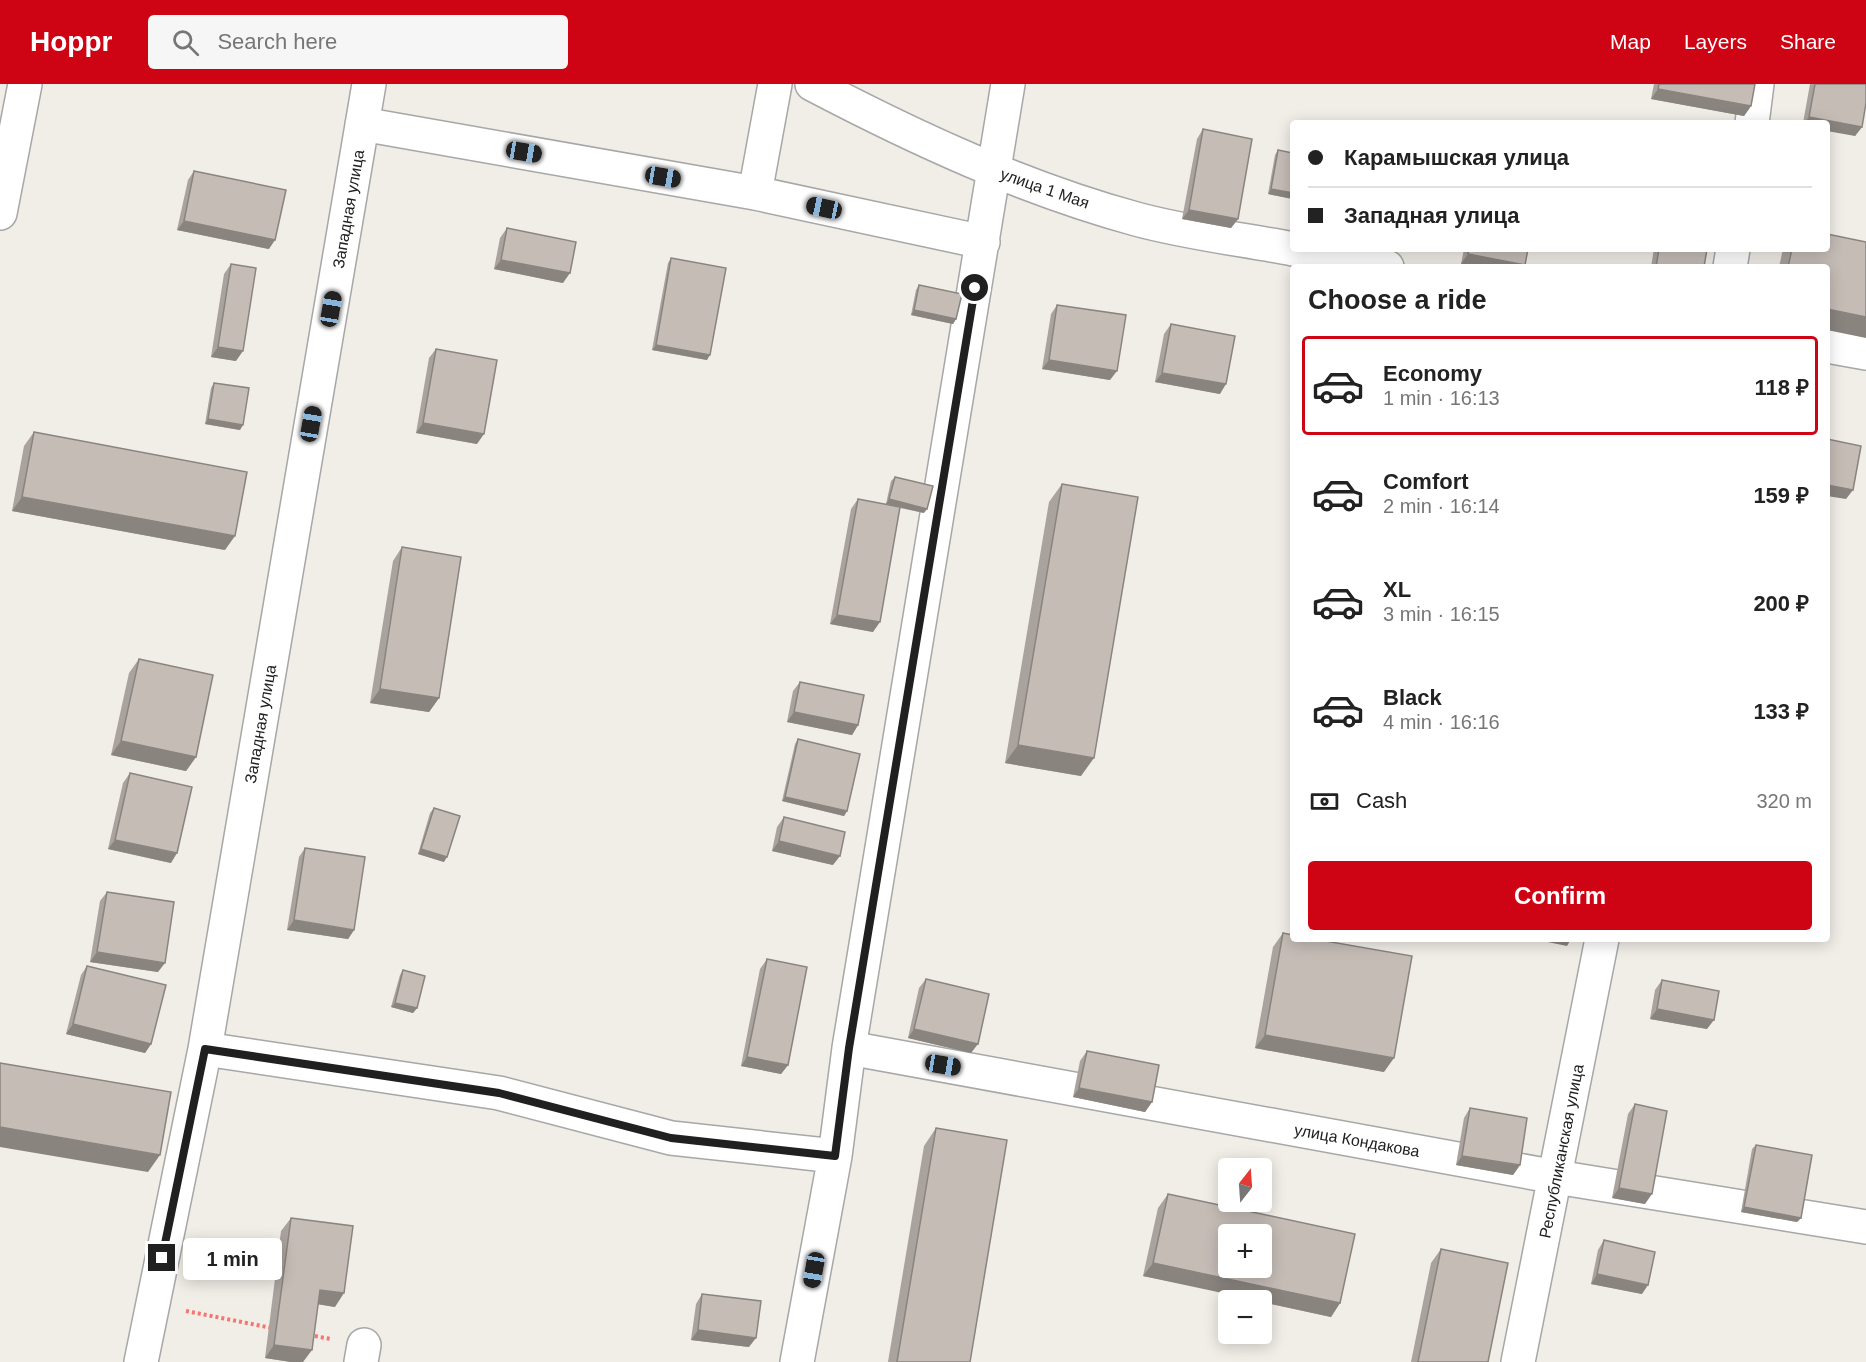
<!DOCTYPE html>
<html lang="en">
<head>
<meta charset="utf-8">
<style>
  :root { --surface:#fff; --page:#f6f6f6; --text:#222; --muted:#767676; --line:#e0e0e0; --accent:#ce0313 }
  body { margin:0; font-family:Arial,sans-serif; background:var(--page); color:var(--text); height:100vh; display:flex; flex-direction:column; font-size:22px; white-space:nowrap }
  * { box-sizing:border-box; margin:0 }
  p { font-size:20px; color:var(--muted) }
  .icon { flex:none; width:33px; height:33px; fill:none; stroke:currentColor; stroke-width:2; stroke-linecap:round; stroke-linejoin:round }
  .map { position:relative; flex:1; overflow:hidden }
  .side { position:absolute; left:1290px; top:180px; width:540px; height:678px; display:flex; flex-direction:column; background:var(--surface); border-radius:6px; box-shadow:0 3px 15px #0003 }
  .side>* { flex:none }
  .guide { position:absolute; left:1290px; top:36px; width:540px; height:132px; border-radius:6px; box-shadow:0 3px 15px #0003; display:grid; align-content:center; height:132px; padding:0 18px; background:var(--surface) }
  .needle { width:39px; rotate:17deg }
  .fabs { position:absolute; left:1218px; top:1074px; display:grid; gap:12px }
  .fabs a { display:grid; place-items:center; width:54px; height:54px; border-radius:6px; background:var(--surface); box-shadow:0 3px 15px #0003; font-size:30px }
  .end { position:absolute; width:27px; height:27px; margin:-14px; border:8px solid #202020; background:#fff; box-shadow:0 0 0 3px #fff }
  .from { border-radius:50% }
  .bubble { position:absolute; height:42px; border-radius:6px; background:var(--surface); box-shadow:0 3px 15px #0003; font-size:20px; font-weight:600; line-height:42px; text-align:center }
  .car { position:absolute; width:18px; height:36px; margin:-18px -9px; border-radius:8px; box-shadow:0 0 4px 2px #0007; background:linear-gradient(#222 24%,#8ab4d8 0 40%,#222 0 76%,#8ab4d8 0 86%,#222 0) }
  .guide b { display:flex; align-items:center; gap:21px; height:57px; font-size:22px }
  .guide b+b { border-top:2px solid var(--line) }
  .guide i { width:15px; height:15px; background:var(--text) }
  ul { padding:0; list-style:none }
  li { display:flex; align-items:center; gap:18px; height:99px; margin:0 12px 9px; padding:0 6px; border:3px solid transparent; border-radius:6px }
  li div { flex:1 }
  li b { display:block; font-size:22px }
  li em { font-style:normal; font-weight:600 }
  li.selected { border-color:var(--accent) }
  li>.icon { width:54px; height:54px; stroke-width:1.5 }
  h2 { padding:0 18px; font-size:27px; line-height:72px }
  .pay { display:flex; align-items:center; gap:15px; height:66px; padding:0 18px; font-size:22px }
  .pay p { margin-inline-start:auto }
  .action { display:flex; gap:12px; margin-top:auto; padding:12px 18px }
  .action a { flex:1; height:69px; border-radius:6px; background:var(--accent); color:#fff; font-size:24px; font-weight:600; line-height:69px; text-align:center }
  header { display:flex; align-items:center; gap:36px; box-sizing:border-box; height:84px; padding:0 30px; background:var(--accent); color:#fff }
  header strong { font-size:28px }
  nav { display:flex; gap:33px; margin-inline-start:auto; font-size:21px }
  .search { width:420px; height:54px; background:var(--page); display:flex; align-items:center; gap:15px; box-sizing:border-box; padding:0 21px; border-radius:6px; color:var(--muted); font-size:22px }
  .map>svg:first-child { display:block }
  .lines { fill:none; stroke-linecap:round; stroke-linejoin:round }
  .minor-casing { stroke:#a7a7a7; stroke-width:36 }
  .path { stroke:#f87471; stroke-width:4; stroke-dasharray:3 3; stroke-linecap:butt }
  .minor { stroke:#fff; stroke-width:33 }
  .wall { fill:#a9a29d }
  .shaded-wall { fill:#8a847f }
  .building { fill:#c5bcb6; stroke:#8a847f; stroke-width:1.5; fill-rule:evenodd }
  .route { stroke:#202020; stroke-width:8 }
  .labels { text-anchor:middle; stroke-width:5; stroke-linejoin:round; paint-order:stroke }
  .street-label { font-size:16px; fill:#202020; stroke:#fff }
</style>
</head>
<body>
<header>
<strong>Hoppr</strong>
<div class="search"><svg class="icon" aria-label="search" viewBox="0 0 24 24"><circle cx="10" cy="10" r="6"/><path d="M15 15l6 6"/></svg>Search here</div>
<nav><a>Map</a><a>Layers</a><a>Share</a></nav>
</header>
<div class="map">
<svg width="1866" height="1278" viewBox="0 0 1866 1278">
  <rect width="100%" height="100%" fill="#f1ede7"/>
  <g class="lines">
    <defs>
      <path id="minor" d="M812,0C915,54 1023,104 1136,135C1187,149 1241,155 1293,165
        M1752,39L1757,0
        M362,40L755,109L983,158
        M755,109L775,0
        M0,129L25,0
        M1293,165L1387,183
        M1730,183L1733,165
        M1827,262L1866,269
        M849,964L1556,1093L1866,1143
        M205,965L499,1009L671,1054L835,1072
        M141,1278L205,965L369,0
        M361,1278L364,1261
        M797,1278L835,1072L849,964L1008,0
        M1518,1278L1602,855"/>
    </defs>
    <use href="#minor" class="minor-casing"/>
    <path class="path" d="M186,1227L272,1244
      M309,1251L331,1255"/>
    <use href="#minor" class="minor"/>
  </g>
  <path class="wall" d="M1654,0H1755L1751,22L1744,32L1651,15Z
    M1810,0H1866L1862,43L1855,52L1827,39H1803Z
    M1203,45L1238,135L1231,144L1182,135L1197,55Z
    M1278,66L1293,115L1268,110L1275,71Z
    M194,87L269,165L177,146L188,96Z
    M507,144L563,199L494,185L500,154Z
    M1464,165H1528L1461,180Z
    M1654,165H1707L1704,183H1651Z
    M1783,165H1827V183H1779Z
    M671,174L707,276L652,266L668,179Z
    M231,180L236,277L211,273L224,190Z
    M919,201L956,235L953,240L911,231L916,206Z
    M1057,221L1110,296L1042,285L1051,230Z
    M1171,240L1220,310L1155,298L1164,250Z
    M436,265L477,360L416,349L429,274Z
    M214,299L240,346L205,340L211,304Z
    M34,348L225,466L12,427L24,362Z
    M895,393L924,429L900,424L873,548L830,540L851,425L858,415L886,420L891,397Z
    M1062,400L1081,692L1005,679L1049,418Z
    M402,463L439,614L429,628L370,619L393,477Z
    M139,575L196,673L186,687L111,671L129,589Z
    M800,598L858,641L852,651L787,638L793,607Z
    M798,655L847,727L844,732L782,717L795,660Z
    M130,689L171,779L108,765L123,699Z
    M434,724L444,778L418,770L430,729Z
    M784,733L833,781L772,767L777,743Z
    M305,764L354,846L348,855L287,846L299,773Z
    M107,808L158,888L90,878L100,817Z
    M1283,849L1384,988L1255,964L1273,863Z
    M767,875L788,981L781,990L741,982L760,885Z
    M87,882L151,960L145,969L66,950L81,891Z
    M403,886L417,924L413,929L391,923L400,891Z
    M926,895L971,969L908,954L919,904Z
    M1662,896L1707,945L1650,935L1655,906Z
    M1087,967L1152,1018L1145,1028L1073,1013L1080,977Z
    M1635,1020L1645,1120L1612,1114L1628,1030Z
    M1470,1024L1520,1081L1513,1091L1456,1081L1464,1034Z
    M936,1044L970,1278H888L924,1062Z
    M1756,1061L1801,1134L1797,1138L1741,1128L1752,1065Z
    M1168,1110L1340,1219L1331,1233L1262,1218V1216L1143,1192L1158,1124Z
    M291,1134L335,1223L318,1220L303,1278H291L265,1274L281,1147Z
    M1604,1156L1642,1210L1591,1200L1598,1166Z
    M1441,1165L1488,1278H1411L1431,1179Z
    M702,1210L749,1263L691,1256L696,1220Z"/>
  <path class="shaded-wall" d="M1658,5L1751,22L1744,32L1651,15Z
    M1809,33L1862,43L1855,52L1827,47V39H1804Z
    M1271,105L1293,109V115L1268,110Z
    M1189,126L1238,135L1231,144L1182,135Z
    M184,137L275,156L269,165L177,146Z
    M1468,170L1525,181L1524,183H1479L1461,180Z
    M501,176L570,189L563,199L494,185Z
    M1827,225L1866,233V254L1827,246Z
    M914,226L956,235L953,240L911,231Z
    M656,261L710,271L707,276L652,266Z
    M218,263L243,267L236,277L211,273Z
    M1049,276L1117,287L1110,296L1042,285Z
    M1162,289L1226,300L1220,310L1155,298Z
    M208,335L243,341L240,346L205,340Z
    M423,339L484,350L477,360L416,349Z
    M1827,401L1853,406L1846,415L1827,412Z
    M22,413L235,452L225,466L12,427Z
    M889,415L927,425L924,429L886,420Z
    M837,531L880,538L873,548L830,540Z
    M380,605L439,614L429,628L370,619Z
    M794,628L858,641L852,651L787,638Z
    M121,657L196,673L186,687L111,671Z
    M1018,661L1094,674L1081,692L1005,679Z
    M785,713L847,727L844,732L782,717Z
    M115,756L177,769L171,779L108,765Z
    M779,757L840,772L833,781L772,767Z
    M421,765L447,773L444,778L418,770Z
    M294,836L354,846L348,855L287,846Z
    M1533,855H1571L1567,862Z
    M97,868L165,879L158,888L90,878Z
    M395,919L417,924L413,929L391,923Z
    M1657,925L1714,936L1707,945L1650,935Z
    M73,940L151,960L145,969L66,950Z
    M914,945L978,960L971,969L908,954Z
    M1265,951L1394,974L1384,988L1255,964Z
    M747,973L788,981L781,990L741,982Z
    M1079,1004L1152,1018L1145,1028L1073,1013Z
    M0,1043L160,1071L148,1088L0,1063Z
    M1462,1072L1520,1081L1513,1091L1456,1081Z
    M1619,1104L1652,1110L1645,1120L1612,1114Z
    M1744,1123L1801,1134L1797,1138L1741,1128Z
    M1153,1179L1340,1219L1331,1233L1262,1218V1216H1255L1143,1192Z
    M1597,1190L1648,1201L1642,1210L1591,1200Z
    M320,1206L344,1209L335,1223L310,1219Z
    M698,1246L756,1254L749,1263L691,1256Z
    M274,1261L312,1266L303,1278H291L265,1274Z"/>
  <path class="building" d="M1659,0H1755L1751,22L1658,5Z
    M1815,0H1866V19L1862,43L1809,33Z
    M1203,45L1252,55L1238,135L1189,126Z
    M1278,66L1293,69V109L1271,105Z
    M194,87L286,106L275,156L184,137Z
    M507,144L576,158L570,189L501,176Z
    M1827,150L1866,158V233L1827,225V183H1788L1792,165H1827Z
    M1469,165H1528L1525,181L1468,170Z
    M1659,165H1707L1704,183H1656Z
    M671,174L726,184L710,271L656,261Z
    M231,180L256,184L243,267L218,263Z
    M919,201L962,210L956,235L914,226Z
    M1057,221L1126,231L1117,287L1049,276Z
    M1171,240L1235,252L1226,300L1162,289Z
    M436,265L497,276L484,350L423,339Z
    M214,299L249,304L243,341L208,335Z
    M34,348L247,388L235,452L22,413Z
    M1827,355L1861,362L1853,406L1827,401Z
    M895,393L933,402L927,425L889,415Z
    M1062,400L1138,413L1094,674L1018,661Z
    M858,415L900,423L880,538L837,531Z
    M402,463L461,473L439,614L380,605Z
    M139,575L213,591L196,673L121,657Z
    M800,598L864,611L858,641L794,628Z
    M798,655L860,670L847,727L785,713Z
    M130,689L192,703L177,769L115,756Z
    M434,724L460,732L447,773L421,765Z
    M784,733L845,748L840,772L779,757Z
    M305,764L365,773L354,846L294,836Z
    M107,808L174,818L165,879L97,868Z
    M1283,849L1293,851V855H1314L1412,872L1394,974L1265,951Z
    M767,875L807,883L788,981L747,973Z
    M87,882L166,901L151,960L73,940Z
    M403,886L425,892L417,924L395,919Z
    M926,895L989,910L978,960L914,945Z
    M1662,896L1719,907L1714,936L1657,925Z
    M1087,967L1159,981L1152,1018L1079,1004Z
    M0,979L171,1008L160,1071L0,1043Z
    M1635,1020L1667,1027L1652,1110L1619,1104Z
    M1470,1024L1527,1034L1520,1081L1462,1072Z
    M936,1044L1007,1056L970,1278H897Z
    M1756,1061L1812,1071L1801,1134L1744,1123Z
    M1168,1110L1355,1150L1340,1219L1153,1179ZM1228,1150H1262V1184H1228Z
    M291,1134L353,1142L344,1209L320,1206L312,1266L274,1261Z
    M1604,1156L1655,1168L1648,1201L1597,1190Z
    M1441,1165L1508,1179L1488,1278H1418Z
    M702,1210L761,1217L756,1254L698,1246Z"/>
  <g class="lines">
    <path class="route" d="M162,1174L205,965L499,1009L671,1054L835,1072L849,964L975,204"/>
  </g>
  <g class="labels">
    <g class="street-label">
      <text transform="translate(1045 104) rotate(19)" y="6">улица 1 Мая</text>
      <text transform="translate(348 125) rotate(-80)" y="6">Западная улица</text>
      <text transform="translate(260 640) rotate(-80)" y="6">Западная улица</text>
      <text transform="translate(1357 1056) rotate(10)" y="6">улица Кондакова</text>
      <text transform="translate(1561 1067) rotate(-79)" y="6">Республиканская улица</text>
    </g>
  </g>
</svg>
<div class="fabs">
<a><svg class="needle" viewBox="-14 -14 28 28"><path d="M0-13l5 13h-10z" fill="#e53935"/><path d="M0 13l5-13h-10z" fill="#767676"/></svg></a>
<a>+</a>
<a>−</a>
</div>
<i class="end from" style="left:975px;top:204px"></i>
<i class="end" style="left:162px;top:1174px"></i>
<div class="bubble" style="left:183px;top:1154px;width:99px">1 min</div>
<i class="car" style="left:524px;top:68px;rotate:100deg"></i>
<i class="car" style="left:663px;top:93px;rotate:100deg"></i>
<i class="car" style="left:824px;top:124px;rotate:282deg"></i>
<i class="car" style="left:331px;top:225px;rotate:10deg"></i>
<i class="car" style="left:311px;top:340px;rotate:10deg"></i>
<i class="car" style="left:943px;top:981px;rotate:100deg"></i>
<i class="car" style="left:814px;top:1186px;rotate:190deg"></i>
<div class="guide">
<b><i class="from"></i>Карамышская улица</b>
<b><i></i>Западная улица</b>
</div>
<section class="side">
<h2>Choose a ride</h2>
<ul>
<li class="selected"><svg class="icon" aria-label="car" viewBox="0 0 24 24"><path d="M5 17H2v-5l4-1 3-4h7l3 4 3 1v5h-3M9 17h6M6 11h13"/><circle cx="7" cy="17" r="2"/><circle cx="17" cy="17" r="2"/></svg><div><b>Economy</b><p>1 min · 16:13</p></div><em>118 ₽</em></li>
<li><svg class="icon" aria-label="car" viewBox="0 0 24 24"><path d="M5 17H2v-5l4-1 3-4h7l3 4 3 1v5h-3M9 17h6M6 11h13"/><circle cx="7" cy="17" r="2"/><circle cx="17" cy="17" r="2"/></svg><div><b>Comfort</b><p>2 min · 16:14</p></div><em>159 ₽</em></li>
<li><svg class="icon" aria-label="car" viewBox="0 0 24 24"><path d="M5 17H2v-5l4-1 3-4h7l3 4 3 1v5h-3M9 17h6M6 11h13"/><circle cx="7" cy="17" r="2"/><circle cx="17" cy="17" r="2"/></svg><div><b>XL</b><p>3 min · 16:15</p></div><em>200 ₽</em></li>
<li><svg class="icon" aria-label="car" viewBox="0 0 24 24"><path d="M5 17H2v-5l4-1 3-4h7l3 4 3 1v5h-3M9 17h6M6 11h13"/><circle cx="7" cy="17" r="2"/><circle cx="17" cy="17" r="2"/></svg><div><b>Black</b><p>4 min · 16:16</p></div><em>133 ₽</em></li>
</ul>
<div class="pay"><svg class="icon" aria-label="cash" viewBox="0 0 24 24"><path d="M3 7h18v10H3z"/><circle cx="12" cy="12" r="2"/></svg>Cash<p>320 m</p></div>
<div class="action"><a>Confirm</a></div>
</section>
</div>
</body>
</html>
